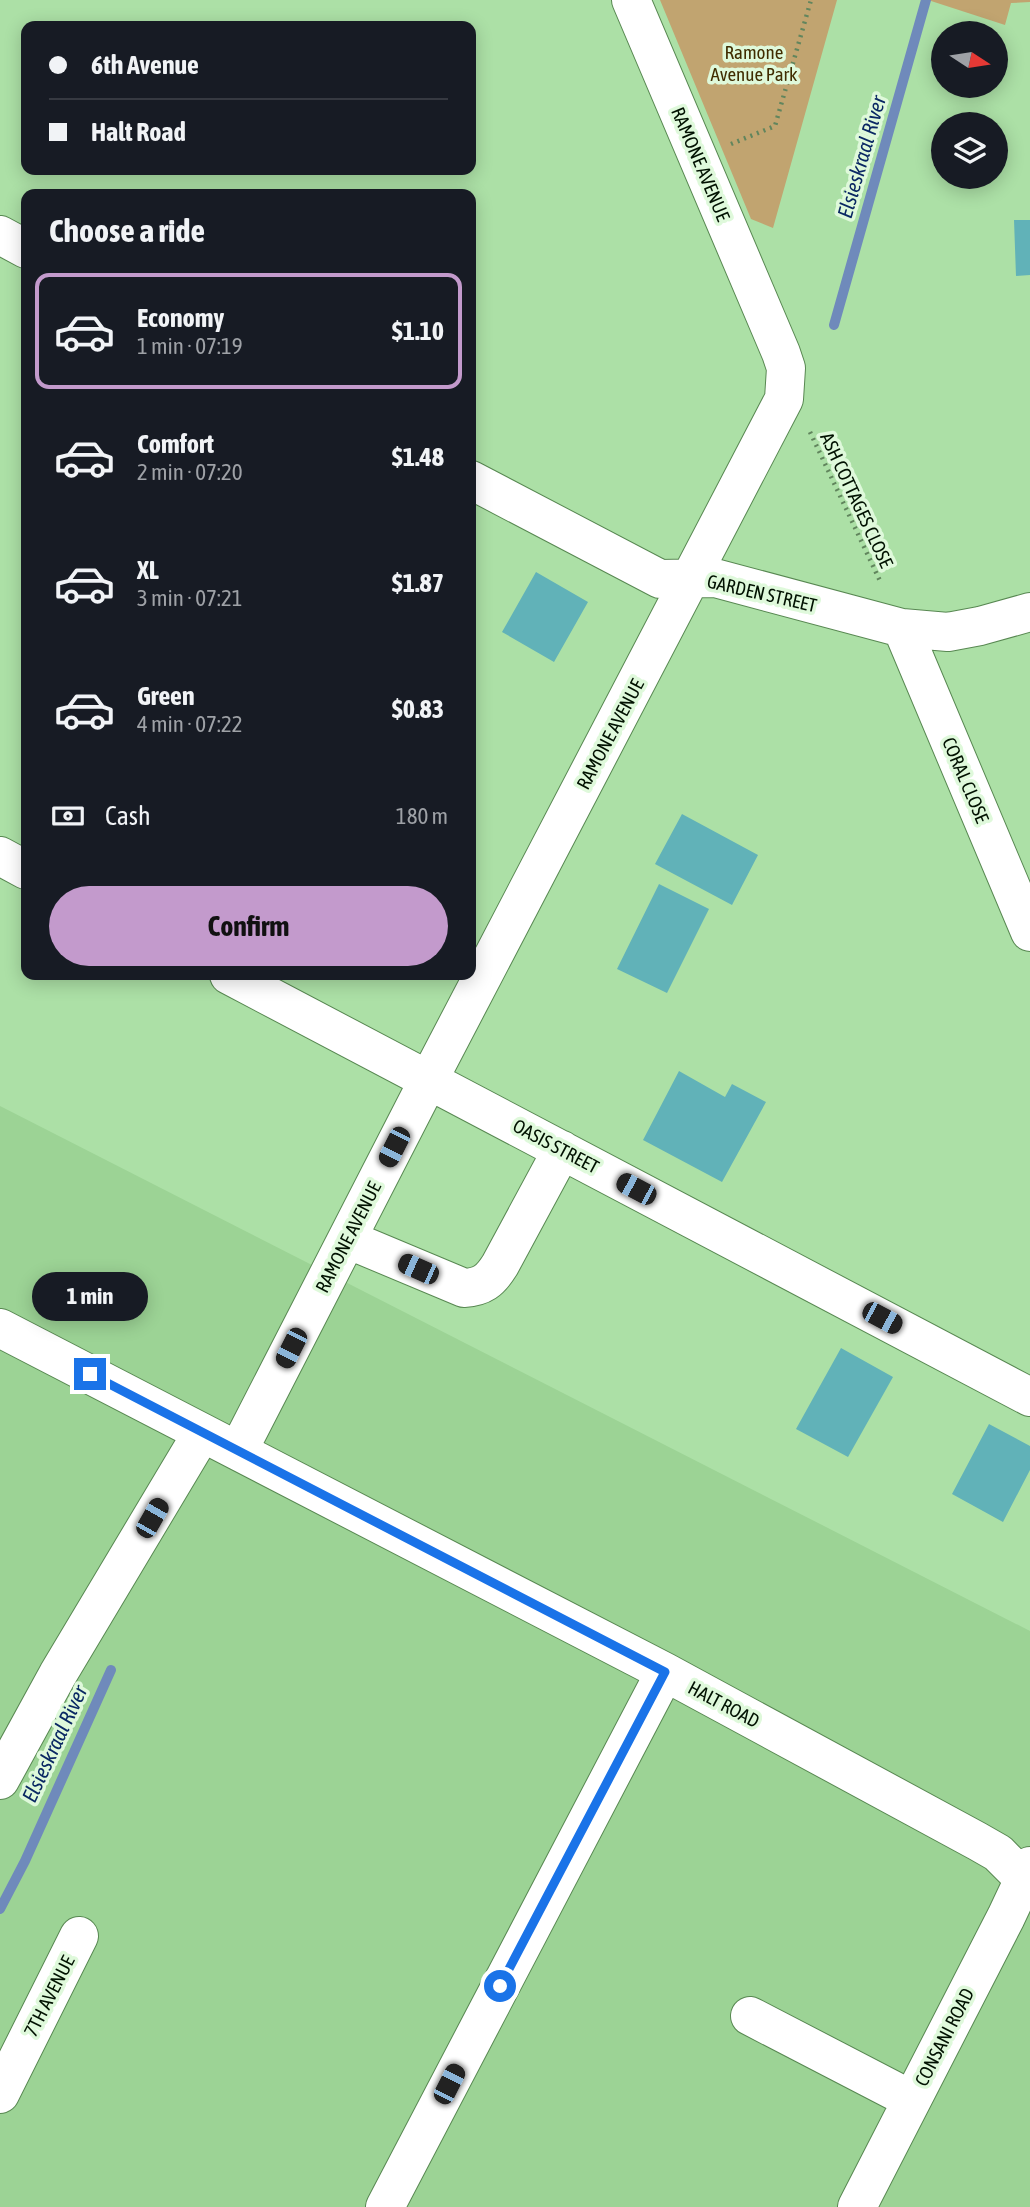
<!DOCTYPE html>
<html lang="en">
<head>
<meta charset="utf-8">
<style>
  :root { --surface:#171b24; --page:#20242c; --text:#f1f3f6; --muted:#9ea1a6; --line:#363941; --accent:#c39acc }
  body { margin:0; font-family:"Asap Condensed",sans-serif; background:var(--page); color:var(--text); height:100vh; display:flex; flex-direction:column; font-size:26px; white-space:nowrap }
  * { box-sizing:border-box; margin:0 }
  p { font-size:23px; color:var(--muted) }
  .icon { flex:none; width:38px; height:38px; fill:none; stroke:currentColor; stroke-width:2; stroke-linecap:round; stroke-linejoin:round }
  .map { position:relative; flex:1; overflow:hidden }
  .sheet { position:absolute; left:21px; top:189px; width:455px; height:791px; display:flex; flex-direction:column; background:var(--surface); border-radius:14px; box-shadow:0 4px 18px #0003 }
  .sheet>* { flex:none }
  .top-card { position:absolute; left:21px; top:21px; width:455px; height:154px; border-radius:14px; box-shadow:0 4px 18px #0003; display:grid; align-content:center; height:154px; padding:0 28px; background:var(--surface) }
  .needle { width:46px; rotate:102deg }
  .buttons { position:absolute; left:931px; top:21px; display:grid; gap:14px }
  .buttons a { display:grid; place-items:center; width:77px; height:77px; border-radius:50%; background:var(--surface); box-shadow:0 4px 18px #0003; font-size:35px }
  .end { position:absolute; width:32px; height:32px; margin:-16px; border:9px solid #1a73e8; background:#fff; box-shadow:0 0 0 4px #fff }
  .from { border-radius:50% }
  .bubble { position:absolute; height:49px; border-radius:24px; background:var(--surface); box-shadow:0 4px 18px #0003; font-size:23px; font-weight:700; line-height:49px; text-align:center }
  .car { position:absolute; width:21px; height:42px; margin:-21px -10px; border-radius:9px; box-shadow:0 0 5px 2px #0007; background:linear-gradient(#222 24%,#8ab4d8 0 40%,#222 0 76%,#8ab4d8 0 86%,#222 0) }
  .top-card b { display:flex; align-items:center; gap:24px; height:66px; font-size:26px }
  .top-card b+b { border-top:2px solid var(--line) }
  .top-card i { width:18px; height:18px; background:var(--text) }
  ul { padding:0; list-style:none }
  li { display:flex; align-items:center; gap:21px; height:116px; margin:0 14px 10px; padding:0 14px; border:4px solid transparent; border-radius:14px }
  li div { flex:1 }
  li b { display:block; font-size:26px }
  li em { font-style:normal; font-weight:700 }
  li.on { border-color:var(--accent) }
  li>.icon { width:63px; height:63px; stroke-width:1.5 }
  h2 { padding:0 28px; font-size:32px; line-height:84px }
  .pay { display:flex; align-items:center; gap:18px; height:77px; padding:0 28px; font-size:26px }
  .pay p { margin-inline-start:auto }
  .cta { display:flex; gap:14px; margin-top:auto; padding:14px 28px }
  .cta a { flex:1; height:80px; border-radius:42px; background:var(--accent); color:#111; font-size:28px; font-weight:700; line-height:80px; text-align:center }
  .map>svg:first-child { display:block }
  .built { fill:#9cd395 }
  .green { fill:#c1a470 }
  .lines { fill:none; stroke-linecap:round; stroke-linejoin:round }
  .stream { stroke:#6f8abb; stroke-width:10 }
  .building { fill:#61b2b8 }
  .minor-casing { stroke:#588852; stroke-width:40 }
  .path { stroke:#61855d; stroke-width:4.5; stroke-dasharray:2 5; stroke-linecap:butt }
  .minor { stroke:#fff; stroke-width:38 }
  .route { stroke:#1a73e8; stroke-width:9 }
  .labels { text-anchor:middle; stroke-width:7; stroke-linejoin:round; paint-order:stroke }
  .park-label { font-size:19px; fill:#402c00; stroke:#dff9db }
  .street-label { font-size:19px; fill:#011101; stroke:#dff9db }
  .water-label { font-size:21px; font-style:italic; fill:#0a2863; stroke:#dff9db }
</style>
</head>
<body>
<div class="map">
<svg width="1030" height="2207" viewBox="0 0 1030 2207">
  <rect width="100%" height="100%" fill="#ace0a6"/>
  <path class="built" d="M0,1106L1030,1631V2207H0Z"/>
  <path class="green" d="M660,0H837L773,228L751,219Z
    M928,0H1030V2L1011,3L1005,25Z"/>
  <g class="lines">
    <path class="stream" d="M834,325L926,0
      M0,1909L25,1861L111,1670"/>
  </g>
  <path class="building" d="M1014,220H1030V275L1016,276Z
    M536,572L588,602L554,662L502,632Z
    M682,814L758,855L732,905L655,864Z
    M659,884L709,909L667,993L617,969Z
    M679,1071L725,1097L732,1084L766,1102L722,1182L643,1140Z
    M841,1348L893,1377L848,1457L796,1429Z
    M989,1424L1030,1446V1470L1003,1522L952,1494Z"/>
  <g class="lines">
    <defs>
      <path id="minor" d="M0,235L26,249
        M471,480L660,579L715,578L902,628L948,632L980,626L1030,612
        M902,628L1030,932
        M0,856L26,870
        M229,975L1030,1397
        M347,1239L464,1288C482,1287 490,1281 500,1265L562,1150
        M0,1328L665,1672L977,1841L998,1853L1030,1885
        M238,1451L429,1079L784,399L786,368L781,353L631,0
        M0,1780L58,1674L202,1433
        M750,2016L912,2100
        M0,2094L79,1936
        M385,2207L665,1672
        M857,2207L1006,1917L1030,1866"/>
    </defs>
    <use href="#minor" class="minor-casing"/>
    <path class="path" d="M731,144L775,126L811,0
      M810,432L881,583"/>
    <use href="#minor" class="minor"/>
  </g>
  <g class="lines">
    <path class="route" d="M90,1374L665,1672L500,1986"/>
  </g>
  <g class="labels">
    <g class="park-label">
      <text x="754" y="59">Ramone<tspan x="754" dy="22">Avenue Park</tspan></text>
    </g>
    <g class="street-label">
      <text transform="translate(701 164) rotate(67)" y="7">RAMONE AVENUE</text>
      <text transform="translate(857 500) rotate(65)" y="7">ASH COTTAGES CLOSE</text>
      <text transform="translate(762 593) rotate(13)" y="7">GARDEN STREET</text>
      <text transform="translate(610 734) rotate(-62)" y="7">RAMONE AVENUE</text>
      <text transform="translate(966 780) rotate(67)" y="7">CORAL CLOSE</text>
      <text transform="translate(556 1146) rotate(28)" y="7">OASIS STREET</text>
      <text transform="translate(348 1237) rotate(-63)" y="7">RAMONE AVENUE</text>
      <text transform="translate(724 1704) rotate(28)" y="7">HALT ROAD</text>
      <text transform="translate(49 1996) rotate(-63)" y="7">7TH AVENUE</text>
      <text transform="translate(944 2037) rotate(-63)" y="7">CONSANI ROAD</text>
    </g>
    <g class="water-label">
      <text transform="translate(862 157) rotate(-74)" y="7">Elsieskraal River</text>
      <text transform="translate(55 1744) rotate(-65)" y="7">Elsieskraal River</text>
    </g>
  </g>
</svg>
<div class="buttons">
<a><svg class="needle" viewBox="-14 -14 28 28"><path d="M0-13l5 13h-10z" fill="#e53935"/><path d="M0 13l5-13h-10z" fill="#9ea1a6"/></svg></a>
<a><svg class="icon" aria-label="layers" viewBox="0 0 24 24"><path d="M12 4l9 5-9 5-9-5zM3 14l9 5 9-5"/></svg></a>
</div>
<i class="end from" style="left:500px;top:1986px"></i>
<i class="end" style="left:90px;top:1374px"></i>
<div class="bubble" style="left:32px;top:1272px;width:116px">1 min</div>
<i class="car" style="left:394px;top:1147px;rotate:207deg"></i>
<i class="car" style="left:636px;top:1189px;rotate:298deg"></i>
<i class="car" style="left:418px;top:1269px;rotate:294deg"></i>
<i class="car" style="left:882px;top:1318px;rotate:118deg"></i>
<i class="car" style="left:291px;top:1348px;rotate:207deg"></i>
<i class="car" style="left:152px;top:1518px;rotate:30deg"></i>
<i class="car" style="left:449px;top:2084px;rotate:27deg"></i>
<div class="top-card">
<b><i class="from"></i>6th Avenue</b>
<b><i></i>Halt Road</b>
</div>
<section class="sheet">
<h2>Choose a ride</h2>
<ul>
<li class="on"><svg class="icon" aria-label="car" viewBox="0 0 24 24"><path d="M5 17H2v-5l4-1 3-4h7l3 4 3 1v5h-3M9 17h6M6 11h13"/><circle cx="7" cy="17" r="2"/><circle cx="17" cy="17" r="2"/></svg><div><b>Economy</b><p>1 min · 07:19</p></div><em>$1.10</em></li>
<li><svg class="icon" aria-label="car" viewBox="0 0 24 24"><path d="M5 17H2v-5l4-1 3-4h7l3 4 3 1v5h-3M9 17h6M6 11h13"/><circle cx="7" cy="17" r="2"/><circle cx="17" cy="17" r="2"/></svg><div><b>Comfort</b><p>2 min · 07:20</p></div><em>$1.48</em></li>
<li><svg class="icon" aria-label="car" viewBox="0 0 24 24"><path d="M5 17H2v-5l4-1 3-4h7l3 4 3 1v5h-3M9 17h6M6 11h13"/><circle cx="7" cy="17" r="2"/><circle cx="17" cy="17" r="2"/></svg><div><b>XL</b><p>3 min · 07:21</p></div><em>$1.87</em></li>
<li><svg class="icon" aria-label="car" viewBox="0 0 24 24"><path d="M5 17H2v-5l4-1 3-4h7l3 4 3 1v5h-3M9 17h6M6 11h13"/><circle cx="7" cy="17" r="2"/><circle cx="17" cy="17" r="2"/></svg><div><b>Green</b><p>4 min · 07:22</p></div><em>$0.83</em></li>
</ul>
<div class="pay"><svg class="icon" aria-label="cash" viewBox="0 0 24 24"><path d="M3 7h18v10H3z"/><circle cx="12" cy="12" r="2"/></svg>Cash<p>180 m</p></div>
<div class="cta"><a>Confirm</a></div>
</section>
</div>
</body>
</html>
